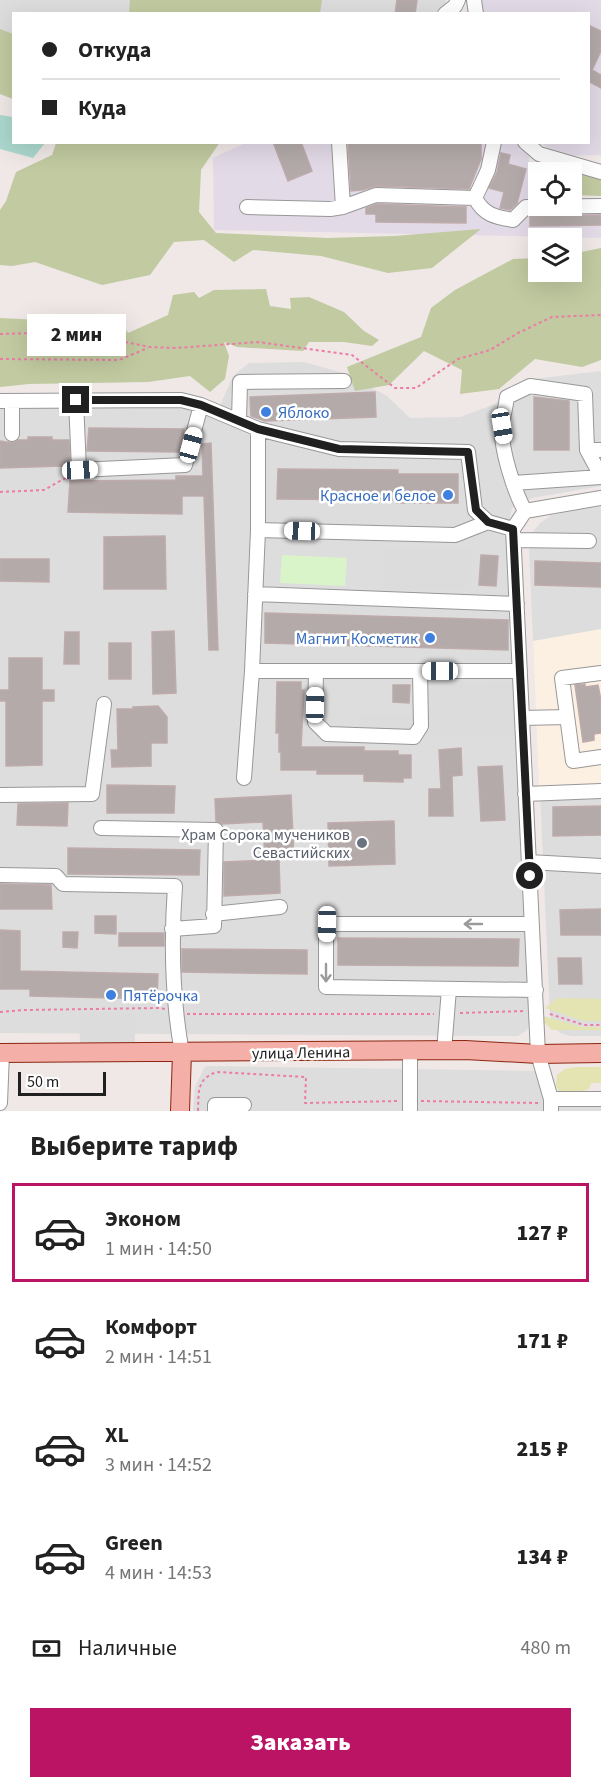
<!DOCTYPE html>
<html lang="ru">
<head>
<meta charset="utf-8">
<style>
  :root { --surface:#fff; --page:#f6f6f6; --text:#222; --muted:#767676; --line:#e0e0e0; --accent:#bb1465 }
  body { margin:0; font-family:"Source Sans 3",sans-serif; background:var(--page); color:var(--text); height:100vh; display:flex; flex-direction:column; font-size:22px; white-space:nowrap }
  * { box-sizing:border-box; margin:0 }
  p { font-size:20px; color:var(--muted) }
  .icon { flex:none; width:33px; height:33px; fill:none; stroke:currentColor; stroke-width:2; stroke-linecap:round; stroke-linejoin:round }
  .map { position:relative; height:1111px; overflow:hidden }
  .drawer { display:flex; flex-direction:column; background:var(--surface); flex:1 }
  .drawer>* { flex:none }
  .top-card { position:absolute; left:12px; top:12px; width:578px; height:132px; border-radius:0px; box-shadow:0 6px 24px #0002; display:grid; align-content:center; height:132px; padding:0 30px; background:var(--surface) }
  .tools { position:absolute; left:528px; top:162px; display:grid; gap:12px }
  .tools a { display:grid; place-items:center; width:54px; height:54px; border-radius:0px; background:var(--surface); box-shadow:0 6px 24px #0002; font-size:30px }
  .scale { position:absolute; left:18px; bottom:15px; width:88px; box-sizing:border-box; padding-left:6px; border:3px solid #202020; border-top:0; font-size:16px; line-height:21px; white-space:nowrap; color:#202020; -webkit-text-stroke:4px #fff; paint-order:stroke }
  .end { position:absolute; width:27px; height:27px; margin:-14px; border:8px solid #202020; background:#fff; box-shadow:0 0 0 3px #fff }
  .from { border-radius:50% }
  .bubble { position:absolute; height:42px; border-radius:0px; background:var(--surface); box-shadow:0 6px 24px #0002; font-size:20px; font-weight:800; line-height:42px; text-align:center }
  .car { position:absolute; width:18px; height:36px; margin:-18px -9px; border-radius:8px; box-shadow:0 0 4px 2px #0007; background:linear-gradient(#fff 24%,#345 0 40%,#fff 0 76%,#345 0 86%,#fff 0) }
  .top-card b { display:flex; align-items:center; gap:21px; height:57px; font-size:22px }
  .top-card b+b { border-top:2px solid var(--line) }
  .top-card i { width:15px; height:15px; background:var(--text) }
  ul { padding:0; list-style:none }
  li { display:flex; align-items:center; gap:18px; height:99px; margin:0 12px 9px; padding:0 18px; border:3px solid transparent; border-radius:0px }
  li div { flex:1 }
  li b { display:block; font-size:22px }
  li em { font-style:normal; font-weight:800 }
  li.current { border-color:var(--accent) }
  li>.icon { width:54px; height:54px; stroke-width:1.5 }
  h2 { padding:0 30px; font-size:27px; line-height:72px }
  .pay { display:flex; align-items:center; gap:15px; height:66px; padding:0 30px; font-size:22px }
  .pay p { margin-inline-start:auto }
  .action { display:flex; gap:12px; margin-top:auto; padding:12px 30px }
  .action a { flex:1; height:69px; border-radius:0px; background:var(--accent); color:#fff; font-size:24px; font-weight:800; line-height:69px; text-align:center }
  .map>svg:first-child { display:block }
  .residential { fill:#ddd }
  .industrial { fill:#e3dae8 }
  .education { fill:#fcf0e3 }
  .grass { fill:#e3e4b2 }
  .forest { fill:#c1caa0 }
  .park { fill:#daf4c9 }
  .parking { fill:#dcdcdc }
  .water { fill:#acd8cd }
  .building { fill:#b4aaaa; stroke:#bfabac; stroke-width:1.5 }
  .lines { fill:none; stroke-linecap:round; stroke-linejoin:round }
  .minor-casing { stroke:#979797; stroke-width:16 }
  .major-casing { stroke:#8c260f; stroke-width:20 }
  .path { stroke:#ec7ba6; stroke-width:2; stroke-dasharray:3 3; stroke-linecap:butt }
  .minor { stroke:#fff; stroke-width:14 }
  .major { stroke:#f3afa8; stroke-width:18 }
  .oneway { stroke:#9b9b9b }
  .route { stroke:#202020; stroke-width:8 }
  .shop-dot { fill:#3f7fe0; stroke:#fff; stroke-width:2 }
  .worship-dot { fill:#6b7280; stroke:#fff; stroke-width:2 }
  .labels { text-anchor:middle; stroke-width:5; stroke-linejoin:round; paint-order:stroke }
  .shop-label { font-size:16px; fill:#366cbe; stroke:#fff; text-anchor:start }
  .worship-label { font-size:16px; fill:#5b616d; stroke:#fff; text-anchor:end }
  .street-label { font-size:16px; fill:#202020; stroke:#fff }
</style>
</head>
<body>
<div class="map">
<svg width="601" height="1111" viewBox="0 0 601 1111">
  <rect width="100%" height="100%" fill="#efe8e7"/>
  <path class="residential" d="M0,0H145L143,13L14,14L13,37L0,33Z
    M202,0H445L447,6L436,14H247Z
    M303,362L344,373L387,396L410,418L460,417L495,404L514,386L534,379L601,371V486L532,498L512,508L506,537L530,1022L527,1030L518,1036L0,1033V408H183L214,419L233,376L249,363Z
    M601,506V1036H571L560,1033L553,1026L550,1014L529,551L532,533L540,523L552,515Z
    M207,1066L535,1071L545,1104V1111H193L195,1087L204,1068Z
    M555,1104L601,1105V1111H555Z"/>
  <path class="industrial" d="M478,0H601V155L561,156L541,143L588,142V14L481,13Z
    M245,143H519L529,149V200H538V206H572V200L601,199V238L214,230L213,158Z"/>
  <path class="education" d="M601,629V785L539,786L533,641Z"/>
  <path class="grass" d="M558,998L601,999V1021H583L545,1008Z
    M543,1016L582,1027H601V1030H552L544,1022Z
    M576,1067H601V1083H591L589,1089L580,1092L559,1091L556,1086L557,1075L565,1069Z"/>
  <path class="forest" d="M130,0H322L320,13L129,14Z
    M0,29L13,34V99L0,94Z
    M220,142L201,170L199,212L216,233L328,238L394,236L481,229L432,268L388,273L321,256L253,250L234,262L204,240L174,242L150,275L102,285L35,262L12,266L0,265V210L6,201L16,172L52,155L56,143Z
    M554,166L601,176V196L572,195V172H541Z
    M601,248V360L582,367L535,359L499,389L460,394L462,370L424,351L389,385L355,391L347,367L421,337L431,308L455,290L513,259L538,258V272H572V254Z
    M266,289L270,306L291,309L290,298L309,297L344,312L364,331L379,340L372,346L344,342H309L303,351L237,347L224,342L229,356L225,379L210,392L190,376L148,382L29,384L0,387V318L123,324L128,333L168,315L173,295L194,292L199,298L214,290Z"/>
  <path class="park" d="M282,555L347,558L345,586L280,583Z"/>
  <path class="parking" d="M385,547L471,548L470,590L384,589Z
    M514,682L516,736H358L359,714H430L431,684Z
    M79,1013H135V1043H80Z"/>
  <path class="water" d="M0,115L13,117L14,142L45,143L33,158L0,149Z"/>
  <path class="building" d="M397,0H417L415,14H395Z
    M588,25L601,31V51L592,70L601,75V88L588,81Z
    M273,142H301L312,171L288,181Z
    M348,142L481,143V159L469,189L376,186L362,190L351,191Z
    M501,153L510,155L508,164L526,169L517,203L510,210L500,208L504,192L489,188L497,172Z
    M377,204L466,207V223L376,222V214H366V208Z
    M601,215V225L530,226V216Z
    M375,392L376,417L265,421L251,416L250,397Z
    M534,397L569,401V450H534Z
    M89,428L184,429L183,436L179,452L87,451Z
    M28,437H52V440H69L70,463H62V466L0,468V441L13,443L18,440H28Z
    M211,443L218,650H209L204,496H182V514L68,512L70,481L176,480V476H203L202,444Z
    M278,469L398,470V474H458V503H397V500L277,499Z
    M165,536L166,589H104V537Z
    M481,555L498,556L496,586L479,585Z
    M0,559H49V582L0,581Z
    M535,561L601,563V587L535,585Z
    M265,613L508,620V650L265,643Z
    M174,631L176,693L153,694L152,632Z
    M65,632H79V664H64Z
    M109,643H131V679H109Z
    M9,658H42V690H54V701H42V765L6,766V701H0V690H9Z
    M277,682H301V690H304L301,747H364V751H398V755H411V778H403V782L364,781V774H317V770H281V752H279V733H276Z
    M585,684V687L598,685L601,700V733L594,734V740L583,742L575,685Z
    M393,685H410L409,703L393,702Z
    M158,706L167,717V743H151V766L112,767L111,750H118L117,709H133V707Z
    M461,748L462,775L452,776L453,816H429V789H441L439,750Z
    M502,766L505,820L481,821L478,767Z
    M107,785L175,786L174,813H107Z
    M291,795L294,859H279L280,893L224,896V862L265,860L263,822L222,824L216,821L215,799Z
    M68,803L67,826L17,825L18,804Z
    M601,806V835L553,836V807Z
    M394,821L395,864L329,866L328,823Z
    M68,848L200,850L199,875L68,874Z
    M0,884L51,885L52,909H0Z
    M601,909V935H561L560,910Z
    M95,916H116V934L95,933Z
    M0,930L20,931V971L158,974L157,999L30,996V989H0Z
    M63,932H78L77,948L63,947Z
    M119,933H164V946H119Z
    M338,938L519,939L518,966L338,965Z
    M182,949L307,950V974L182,972Z
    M558,958H581L582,984H559Z"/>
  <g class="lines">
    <defs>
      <path id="minor" d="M474,0L476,14
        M445,14L455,6L458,0
        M525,142L539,154L601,172
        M475,198C484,215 495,217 513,220L526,207L601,206
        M247,207L330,209L343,207L339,142
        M343,207L376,195L475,198L488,170L494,142
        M76,400L79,470L185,465L201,405
        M0,401L181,400L201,405L258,429V530L252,671H520
        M239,421L240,382L344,381
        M258,429L339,449L468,452L475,510L488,522L513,529
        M12,434V401
        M587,450L601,476
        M513,483L601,477
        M525,511C514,491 500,448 502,425C503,416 506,406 507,397L530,386L585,394L587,450H601
        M258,530L455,535L488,522
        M514,540L589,541
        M255,594L517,604
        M316,671L315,722L327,734L414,737L421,726L420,671
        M601,673L562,678L573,761L601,757
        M522,718L567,717
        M244,778L252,671
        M525,794L601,791
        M0,795L92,794L104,704
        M101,828L216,830L214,926L172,929
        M529,862L601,866
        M0,875L56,876L63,884L175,886C171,942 172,998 182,1053
        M213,914L280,907
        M532,924H326V987L536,990
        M410,1051V1111
        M444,1051L449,989
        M551,1099H601
        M0,1103L2,1053
        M215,1111V1105H244
        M551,1111V1099L538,1054L513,529L525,511L601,498"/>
      <path id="major" d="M0,1053L465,1050L538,1054L601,1053
        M180,1111L182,1053"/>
    </defs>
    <use href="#minor" class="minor-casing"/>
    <use href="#major" class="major-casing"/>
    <path class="path" d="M0,334L75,332L150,347L176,348L258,342L352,355L395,388H416L458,359L490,350L518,333L552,317L601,315
      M0,359L119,360L148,348
      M0,492L44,490L69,476
      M0,1012L25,1010L160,1008L165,1009
      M460,1013L524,1011
      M187,1014H434
      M550,1014L584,1025H601
      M421,1101L538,1103
      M198,1111C199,1092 196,1079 217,1072L306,1077L305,1103L397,1101"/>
    <use href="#minor" class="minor"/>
    <use href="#major" class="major"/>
  </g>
  <defs><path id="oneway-shaft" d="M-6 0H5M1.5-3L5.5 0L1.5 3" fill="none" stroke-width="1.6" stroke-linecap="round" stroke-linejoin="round" transform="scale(1.5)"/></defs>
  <g class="oneway">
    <use href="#oneway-shaft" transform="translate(473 924) rotate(-180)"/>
    <use href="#oneway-shaft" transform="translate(326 973) rotate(90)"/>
  </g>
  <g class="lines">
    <path class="route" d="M76,400H181L201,405L258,429L339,449L468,452L476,510L488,522L513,529L530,876"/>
  </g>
  <g class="shop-dot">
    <circle cx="266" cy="412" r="6"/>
    <circle cx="448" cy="495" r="6"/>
    <circle cx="430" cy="638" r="6"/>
    <circle cx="111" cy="995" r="6"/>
  </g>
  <circle class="worship-dot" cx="362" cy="843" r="6"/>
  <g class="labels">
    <g class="shop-label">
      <text x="278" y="418">Яблоко</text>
      <text x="436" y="501" text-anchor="end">Красное и белое</text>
      <text x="418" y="644" text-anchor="end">Магнит Косметик</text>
      <text x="123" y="1001">Пятёрочка</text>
    </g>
    <g class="worship-label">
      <text x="350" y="840">Храм Сорока мучеников<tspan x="350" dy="18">Севастийских</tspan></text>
    </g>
    <g class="street-label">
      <text transform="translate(301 1052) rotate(-1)" y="6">улица Ленина</text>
    </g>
  </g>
</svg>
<div class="tools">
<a><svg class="icon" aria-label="locate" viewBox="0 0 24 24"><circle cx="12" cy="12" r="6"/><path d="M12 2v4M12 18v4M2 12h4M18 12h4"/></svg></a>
<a><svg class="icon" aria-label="layers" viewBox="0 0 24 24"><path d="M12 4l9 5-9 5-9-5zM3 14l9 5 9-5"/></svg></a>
</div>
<div class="scale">50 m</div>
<i class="end from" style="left:530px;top:876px"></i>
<i class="end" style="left:76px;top:400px"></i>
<div class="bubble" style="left:27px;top:314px;width:99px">2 мин</div>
<i class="car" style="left:502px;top:426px;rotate:171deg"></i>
<i class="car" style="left:191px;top:445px;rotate:15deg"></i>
<i class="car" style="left:80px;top:470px;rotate:87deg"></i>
<i class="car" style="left:302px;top:531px;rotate:272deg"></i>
<i class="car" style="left:440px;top:671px;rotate:270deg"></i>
<i class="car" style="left:315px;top:705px;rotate:1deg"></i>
<i class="car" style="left:327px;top:924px;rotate:181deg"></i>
<div class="top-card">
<b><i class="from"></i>Откуда</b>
<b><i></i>Куда</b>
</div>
</div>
<section class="drawer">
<h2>Выберите тариф</h2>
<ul>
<li class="current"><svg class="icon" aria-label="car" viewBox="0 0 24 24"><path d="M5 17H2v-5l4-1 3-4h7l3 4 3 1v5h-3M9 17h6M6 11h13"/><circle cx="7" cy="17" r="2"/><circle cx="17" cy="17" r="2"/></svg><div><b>Эконом</b><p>1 мин · 14:50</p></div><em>127 ₽</em></li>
<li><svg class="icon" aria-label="car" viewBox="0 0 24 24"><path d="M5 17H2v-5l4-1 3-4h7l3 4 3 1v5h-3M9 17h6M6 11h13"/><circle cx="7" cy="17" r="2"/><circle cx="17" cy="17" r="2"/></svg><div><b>Комфорт</b><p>2 мин · 14:51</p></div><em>171 ₽</em></li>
<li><svg class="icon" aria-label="car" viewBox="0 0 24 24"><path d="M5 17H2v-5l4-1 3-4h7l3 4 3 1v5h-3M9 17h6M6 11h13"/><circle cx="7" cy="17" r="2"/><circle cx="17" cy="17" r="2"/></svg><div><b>XL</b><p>3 мин · 14:52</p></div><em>215 ₽</em></li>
<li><svg class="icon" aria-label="car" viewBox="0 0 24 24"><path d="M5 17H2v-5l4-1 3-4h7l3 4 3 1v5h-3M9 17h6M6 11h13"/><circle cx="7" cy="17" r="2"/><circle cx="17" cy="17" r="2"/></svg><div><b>Green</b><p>4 мин · 14:53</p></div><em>134 ₽</em></li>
</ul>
<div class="pay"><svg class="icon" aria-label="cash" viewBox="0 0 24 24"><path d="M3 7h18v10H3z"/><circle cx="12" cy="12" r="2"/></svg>Наличные<p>480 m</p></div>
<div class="action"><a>Заказать</a></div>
</section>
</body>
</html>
